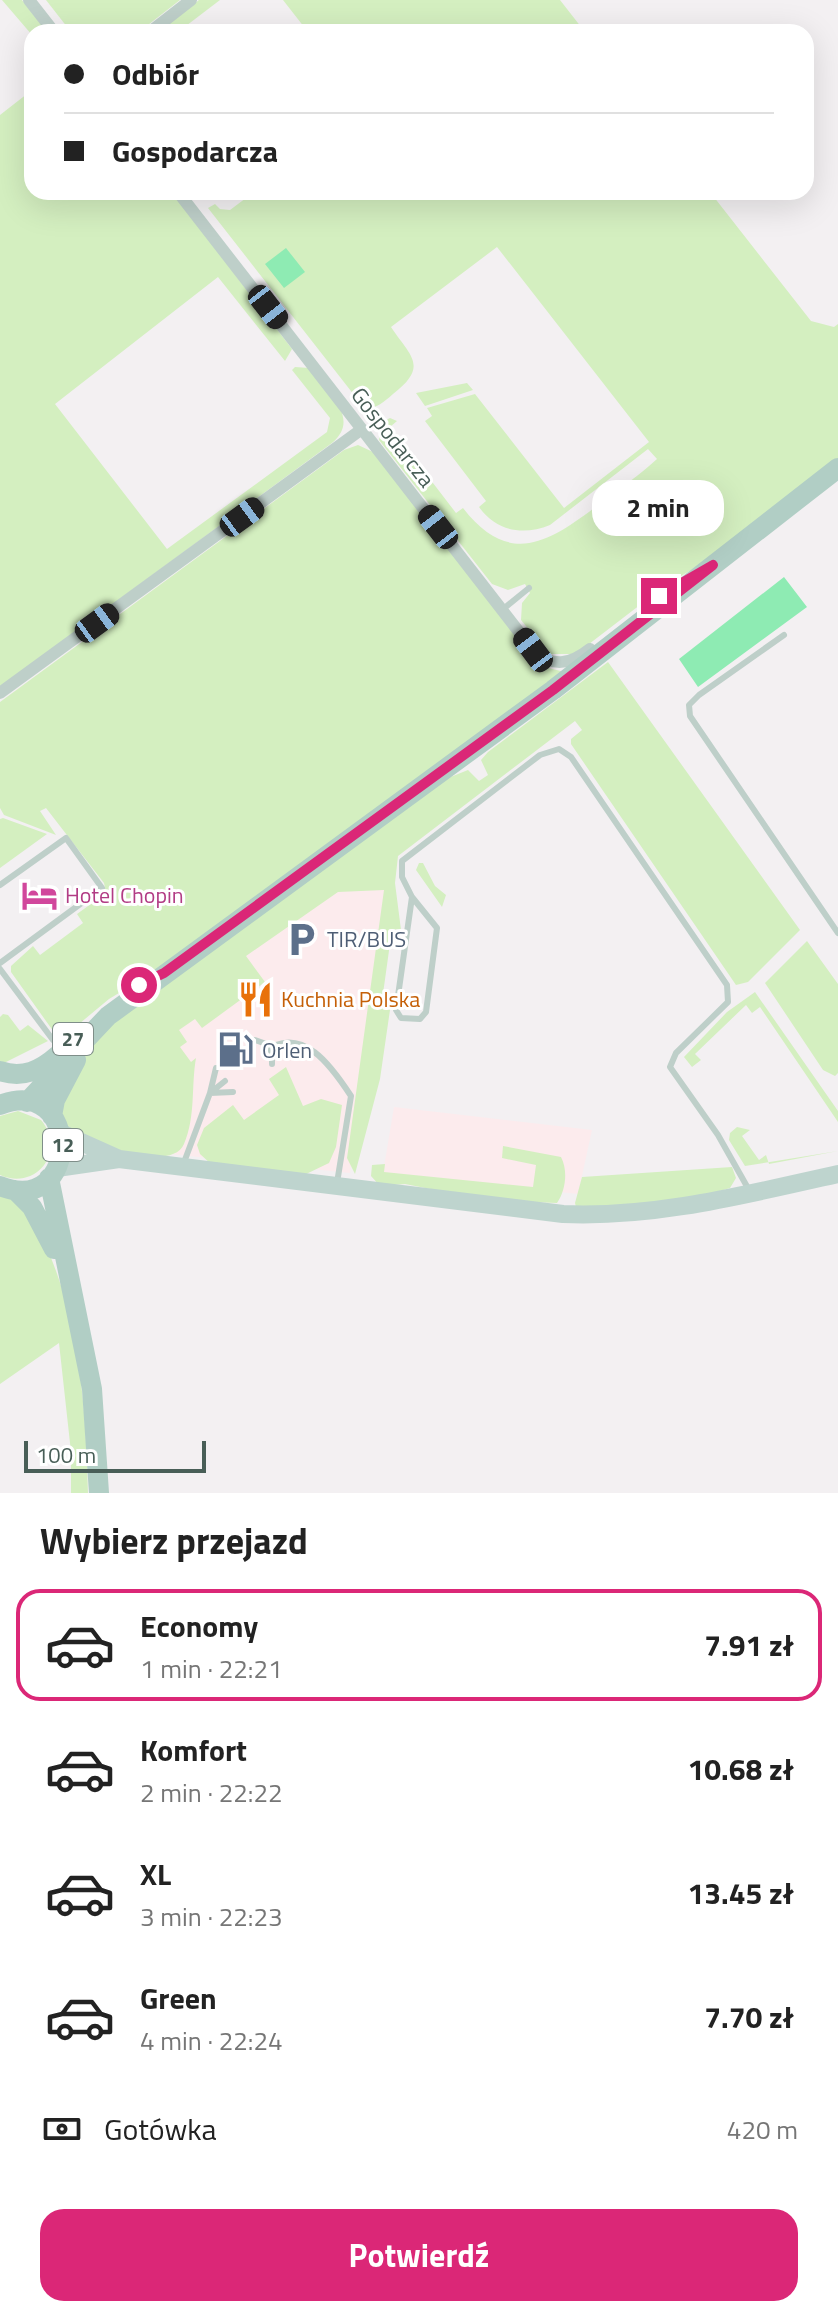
<!DOCTYPE html>
<html lang="pl">
<head>
<meta charset="utf-8">
<style>
  :root { --surface:#fff; --page:#f2f2f2; --text:#222; --muted:#767676; --line:#e0e0e0; --accent:#db2777 }
  body { margin:0; font-family:"Titillium Web",sans-serif; background:var(--page); color:var(--text); height:100vh; display:flex; flex-direction:column; font-size:30px; white-space:nowrap }
  * { box-sizing:border-box; margin:0 }
  p { font-size:26px; color:var(--muted) }
  .icon { flex:none; width:44px; height:44px; fill:none; stroke:currentColor; stroke-width:2; stroke-linecap:round; stroke-linejoin:round }
  .map { position:relative; height:1493px; overflow:hidden }
  .drawer { display:flex; flex-direction:column; background:var(--surface); flex:1 }
  .drawer>* { flex:none }
  .guide { position:absolute; left:24px; top:24px; width:790px; height:176px; border-radius:24px; box-shadow:0 8px 32px #0002; display:grid; align-content:center; height:176px; padding:0 40px; background:var(--surface) }
  .scale { position:absolute; left:24px; bottom:20px; width:182px; box-sizing:border-box; padding-left:8px; border:4px solid #485e57; border-top:0; font-size:22px; line-height:28px; white-space:nowrap; color:#485e57; -webkit-text-stroke:6px #fff; paint-order:stroke }
  .end { position:absolute; width:36px; height:36px; margin:-18px; border:10px solid #db2777; background:#fff; box-shadow:0 0 0 4px #fff }
  .from { border-radius:50% }
  .bubble { position:absolute; height:56px; border-radius:24px; background:var(--surface); box-shadow:0 8px 32px #0002; font-size:26px; font-weight:700; line-height:56px; text-align:center }
  .car { position:absolute; width:24px; height:48px; margin:-24px -12px; border-radius:10px; box-shadow:0 0 6px 2px #0007; background:linear-gradient(#222 24%,#8ab4d8 0 40%,#222 0 76%,#8ab4d8 0 86%,#222 0) }
  .guide b { display:flex; align-items:center; gap:28px; height:76px; font-size:30px }
  .guide b+b { border-top:2px solid var(--line) }
  .guide i { width:20px; height:20px; background:var(--text) }
  ul { padding:0; list-style:none }
  li { display:flex; align-items:center; gap:24px; height:112px; margin:0 16px 12px; padding:0 24px; border:4px solid transparent; border-radius:24px }
  li div { flex:1 }
  li b { display:block; font-size:30px }
  li em { font-style:normal; font-weight:700 }
  li.selected { border-color:var(--accent) }
  li>.icon { width:72px; height:72px; stroke-width:1.5 }
  h2 { padding:0 40px; font-size:36px; line-height:96px }
  .pay { display:flex; align-items:center; gap:20px; height:88px; padding:0 40px; font-size:30px }
  .pay p { margin-inline-start:auto }
  .button { display:flex; gap:16px; margin-top:auto; padding:16px 40px }
  .button a { flex:1; height:92px; border-radius:24px; background:var(--accent); color:#fff; font-size:32px; font-weight:700; line-height:92px; text-align:center }
  .map>svg:first-child { display:block }
  .commercial { fill:#fcebed }
  .green { fill:#d4efc0 }
  .water { fill:#8eebb3 }
  .lines { fill:none; stroke-linecap:round; stroke-linejoin:round }
  .lane { stroke:#becfc9; stroke-width:6 }
  .street { stroke:#becfc9; stroke-width:12 }
  .secondary { stroke:#bed4ce; stroke-width:18 }
  .primary { stroke:#b1cec5; stroke-width:20 }
  .route { stroke:#db2777; stroke-width:10 }
  .labels { text-anchor:middle; stroke-width:6; stroke-linejoin:round; paint-order:stroke }
  .shield { fill:#fff; stroke:#7f8e89; stroke-width:2 }
  .shield-label { font-size:20px; font-weight:bold; fill:#485e57 }
  .street-label { font-size:22px; fill:#485e57; stroke:#fff }
  .hotel-label { font-size:22px; fill:#b23c85; stroke:#fff; text-anchor:start }
  .service-label { font-size:22px; fill:#4e5e75; stroke:#fff; text-anchor:start }
  .food-label { font-size:22px; fill:#c56008; stroke:#fff; text-anchor:start }
</style>
</head>
<body>
<div class="map">
<svg width="838" height="1493" viewBox="0 0 838 1493">
  <rect width="100%" height="100%" fill="#f3f0f2"/>
  <path class="commercial" d="M394,831L350,1173L122,1149L87,1059Z
    M394,1107L592,1130L578,1194L383,1173Z"/>
  <path class="green" d="M2,0H22L47,32H32V35Z
    M46,0H180L139,32H71Z
    M199,0H220L178,32H158Z
    M283,0H560L585,32H308Z
    M32,90V192H172L292,349L285,361L218,277L55,404L167,549L327,432L330,418L292,370L295,367L309,368C326,390 362,418 332,443L0,687V115Z
    M254,192H710L811,321L834,327L838,324V459L713,557L666,585L576,654H549L521,620L522,603L530,593L525,584L508,590L492,584L379,440L382,422L390,418L397,421L390,427L456,513L463,508C511,570 552,540 602,502C620,488 640,475 657,459L648,449L550,525C523,536 496,531 479,507L486,501L425,421L432,416L427,408L475,394L564,508L649,442L497,247L391,327C411,357 429,366 393,394C384,402 377,408 365,409L208,208L215,204L220,209L230,210Z
    M467,383L473,390L425,406L416,393Z
    M358,445L373,452L534,658L548,668L565,672L149,975L109,999L67,1034L56,1035L11,972V966L33,946L40,955L83,923L77,914L106,893L104,883L46,808L40,811L56,835L4,815L0,808V702L344,450Z
    M608,662L800,930L748,982L736,985L571,744V739L582,730L575,721L398,856L395,883L401,930L392,929L382,1001L391,1003L380,1079L355,1174L347,1158L349,1144L384,890L338,892L246,956L265,982L202,1028L195,1019L179,1030L187,1042L180,1047L191,1062L196,1058C191,1086 196,1116 184,1144C171,1174 91,1143 68,1133L59,1105L80,1061L100,1033L448,778L468,770L479,781L488,775L481,760L488,752Z
    M3,818L47,834L0,868V819Z
    M419,863H423L435,886L446,895L442,907L416,870Z
    M807,941L838,984V1073L835,1076L823,1070L765,983Z
    M755,992L838,1111V1122L760,1007L752,1013L746,1005L695,1054L701,1060L692,1067L684,1057L727,1012Z
    M3,1014L8,1015L20,1031L28,1025L48,1041L0,1065V1017Z
    M286,1067L303,1106L321,1099L342,1105L336,1147L329,1163L302,1176L211,1164L200,1154L197,1145L204,1128L233,1105L244,1120L279,1095L269,1079Z
    M18,1111L41,1120C67,1151 37,1191 0,1175V1116Z
    M737,1127L750,1130L742,1136L759,1160L766,1155L769,1164L838,1151L745,1166L729,1140L730,1133Z
    M503,1146L561,1157C568,1170 566,1190 557,1203L486,1200L405,1184L380,1186L371,1176L372,1165L385,1164L384,1172L533,1187L536,1165L502,1158Z
    M732,1167L736,1178L730,1188L682,1202L576,1207L575,1203L582,1177Z
    M0,1194C12,1197 23,1201 31,1212C38,1221 42,1235 46,1246C80,1322 86,1410 88,1493H71V1452L59,1343L0,1384Z"/>
  <path class="water" d="M286,248L305,272L284,288L265,264Z
    M784,577L807,607L698,687L679,659Z"/>
  <g class="lines">
    <path class="lane" d="M502,610L529,588
      M784,635L699,695L689,705L690,716L838,933
      M0,885L66,838L102,888L0,963
      M412,897L437,928L426,1012L420,1019L401,1018L396,1010L412,897L402,877V861L540,755L559,749L571,757L727,985L728,1002L676,1053L670,1067L718,1135L749,1190
      M0,969L53,1040L66,1049
      M255,1040L272,1046V1064
      M264,1052C302,1023 332,1067 351,1096L337,1183
      M216,1068L210,1093L233,1092
      M183,1165L210,1093L225,1081"/>
    <path class="street" d="M29,0L54,32
      M150,32L191,0
      M178,192L533,650C552,668 570,665 590,649
      M0,693L362,429"/>
    <path class="secondary" d="M61,1133L119,1159
      M57,1168L119,1159L563,1214C657,1218 747,1194 838,1174"/>
    <path class="primary" d="M0,1071C23,1079 41,1070 58,1055
      M27,1102L108,1016L553,690L838,468
      M0,1105C81,1073 82,1218 0,1186
      M52,1116L55,1100L76,1060
      M49,1178L92,1389L99,1493
      M15,1190L32,1207L54,1249"/>
  </g>
  <g class="lines">
    <path class="route" d="M139,985L164,973L553,690L713,565L659,596"/>
  </g>
  <defs>
    <symbol id="hotel-bare" viewBox="-9 -9 18 18"><path d="M-6-4.5h1.5V1H6V5H4.5V3h-9V5H-6ZM-4 0a1.8 1.8 0 1 1 3.6 0ZM.5 0V-2.5h3Q6-2.5 6 0Z" fill="#d1479c" stroke="#fff" stroke-width="2.5" paint-order="stroke"/></symbol>
    <symbol id="parking-bare" viewBox="-9 -9 18 18"><path d="M-3.5-5.5H1a3.5 3.5 0 0 1 0 7H-1V5.5H-3.5ZM-1-3.4V-.6H.8a1.4 1.4 0 0 0 0-2.8Z" fill="#5c6f8a" stroke="#fff" stroke-width="2.5" paint-order="stroke"/></symbol>
    <symbol id="restaurant-bare" viewBox="-9 -9 18 18"><path d="M-5-6h1v4h1v-4h1v4h1v-4h1v5L-1.5 .5V6h-2V.5L-5-1ZM5-6V6H3V1.5H1.5Q1.5-4 5-6Z" fill="#e8710a" stroke="#fff" stroke-width="2.5" paint-order="stroke"/></symbol>
    <symbol id="fuel-bare" viewBox="-9 -9 18 18"><path d="M-5.5-6h7V0h2V4h1.3V-2.5L3-4.5l.8-.8L6-3V5H2.5V1h-1V6h-7ZM-4.2-4.7v3.2H.2V-4.7Z" fill="#5c6f8a" stroke="#fff" stroke-width="2.5" paint-order="stroke"/></symbol>
  </defs>
  <g fill-rule="evenodd">
    <use href="#hotel-bare" x="14" y="870" width="51" height="51"/>
    <use href="#parking-bare" x="276" y="914" width="51" height="51"/>
    <use href="#restaurant-bare" x="230" y="974" width="51" height="51"/>
    <use href="#fuel-bare" x="210" y="1024" width="51" height="51"/>
  </g>
  <g class="labels">
    <g class="shield">
      <rect x="53" y="1023" width="40" height="32" rx="6"/>
      <rect x="43" y="1129" width="40" height="32" rx="6"/>
    </g>
    <g class="shield-label">
      <text x="73" y="1046">27</text>
      <text x="63" y="1152">12</text>
    </g>
    <g class="street-label">
      <text transform="translate(393 437) rotate(52)" y="8">Gospodarcza</text>
    </g>
    <g class="hotel-label">
      <text x="65" y="903">Hotel Chopin</text>
    </g>
    <g class="service-label">
      <text x="327" y="947">TIR/BUS</text>
      <text x="262" y="1058">Orlen</text>
    </g>
    <g class="food-label">
      <text x="281" y="1007">Kuchnia Polska</text>
    </g>
  </g>
</svg>
<div class="scale">100 m</div>
<i class="end from" style="left:139px;top:985px"></i>
<i class="end" style="left:659px;top:596px"></i>
<div class="bubble" style="left:592px;top:480px;width:132px">2 min</div>
<i class="car" style="left:268px;top:307px;rotate:142deg"></i>
<i class="car" style="left:242px;top:517px;rotate:54deg"></i>
<i class="car" style="left:438px;top:527px;rotate:322deg"></i>
<i class="car" style="left:97px;top:623px;rotate:54deg"></i>
<i class="car" style="left:533px;top:650px;rotate:323deg"></i>
<div class="guide">
<b><i class="from"></i>Odbiór</b>
<b><i></i>Gospodarcza</b>
</div>
</div>
<section class="drawer">
<h2>Wybierz przejazd</h2>
<ul>
<li class="selected"><svg class="icon" aria-label="car" viewBox="0 0 24 24"><path d="M5 17H2v-5l4-1 3-4h7l3 4 3 1v5h-3M9 17h6M6 11h13"/><circle cx="7" cy="17" r="2"/><circle cx="17" cy="17" r="2"/></svg><div><b>Economy</b><p>1 min · 22:21</p></div><em>7.91 zł</em></li>
<li><svg class="icon" aria-label="car" viewBox="0 0 24 24"><path d="M5 17H2v-5l4-1 3-4h7l3 4 3 1v5h-3M9 17h6M6 11h13"/><circle cx="7" cy="17" r="2"/><circle cx="17" cy="17" r="2"/></svg><div><b>Komfort</b><p>2 min · 22:22</p></div><em>10.68 zł</em></li>
<li><svg class="icon" aria-label="car" viewBox="0 0 24 24"><path d="M5 17H2v-5l4-1 3-4h7l3 4 3 1v5h-3M9 17h6M6 11h13"/><circle cx="7" cy="17" r="2"/><circle cx="17" cy="17" r="2"/></svg><div><b>XL</b><p>3 min · 22:23</p></div><em>13.45 zł</em></li>
<li><svg class="icon" aria-label="car" viewBox="0 0 24 24"><path d="M5 17H2v-5l4-1 3-4h7l3 4 3 1v5h-3M9 17h6M6 11h13"/><circle cx="7" cy="17" r="2"/><circle cx="17" cy="17" r="2"/></svg><div><b>Green</b><p>4 min · 22:24</p></div><em>7.70 zł</em></li>
</ul>
<div class="pay"><svg class="icon" aria-label="cash" viewBox="0 0 24 24"><path d="M3 7h18v10H3z"/><circle cx="12" cy="12" r="2"/></svg>Gotówka<p>420 m</p></div>
<div class="button"><a>Potwierdź</a></div>
</section>
</body>
</html>
